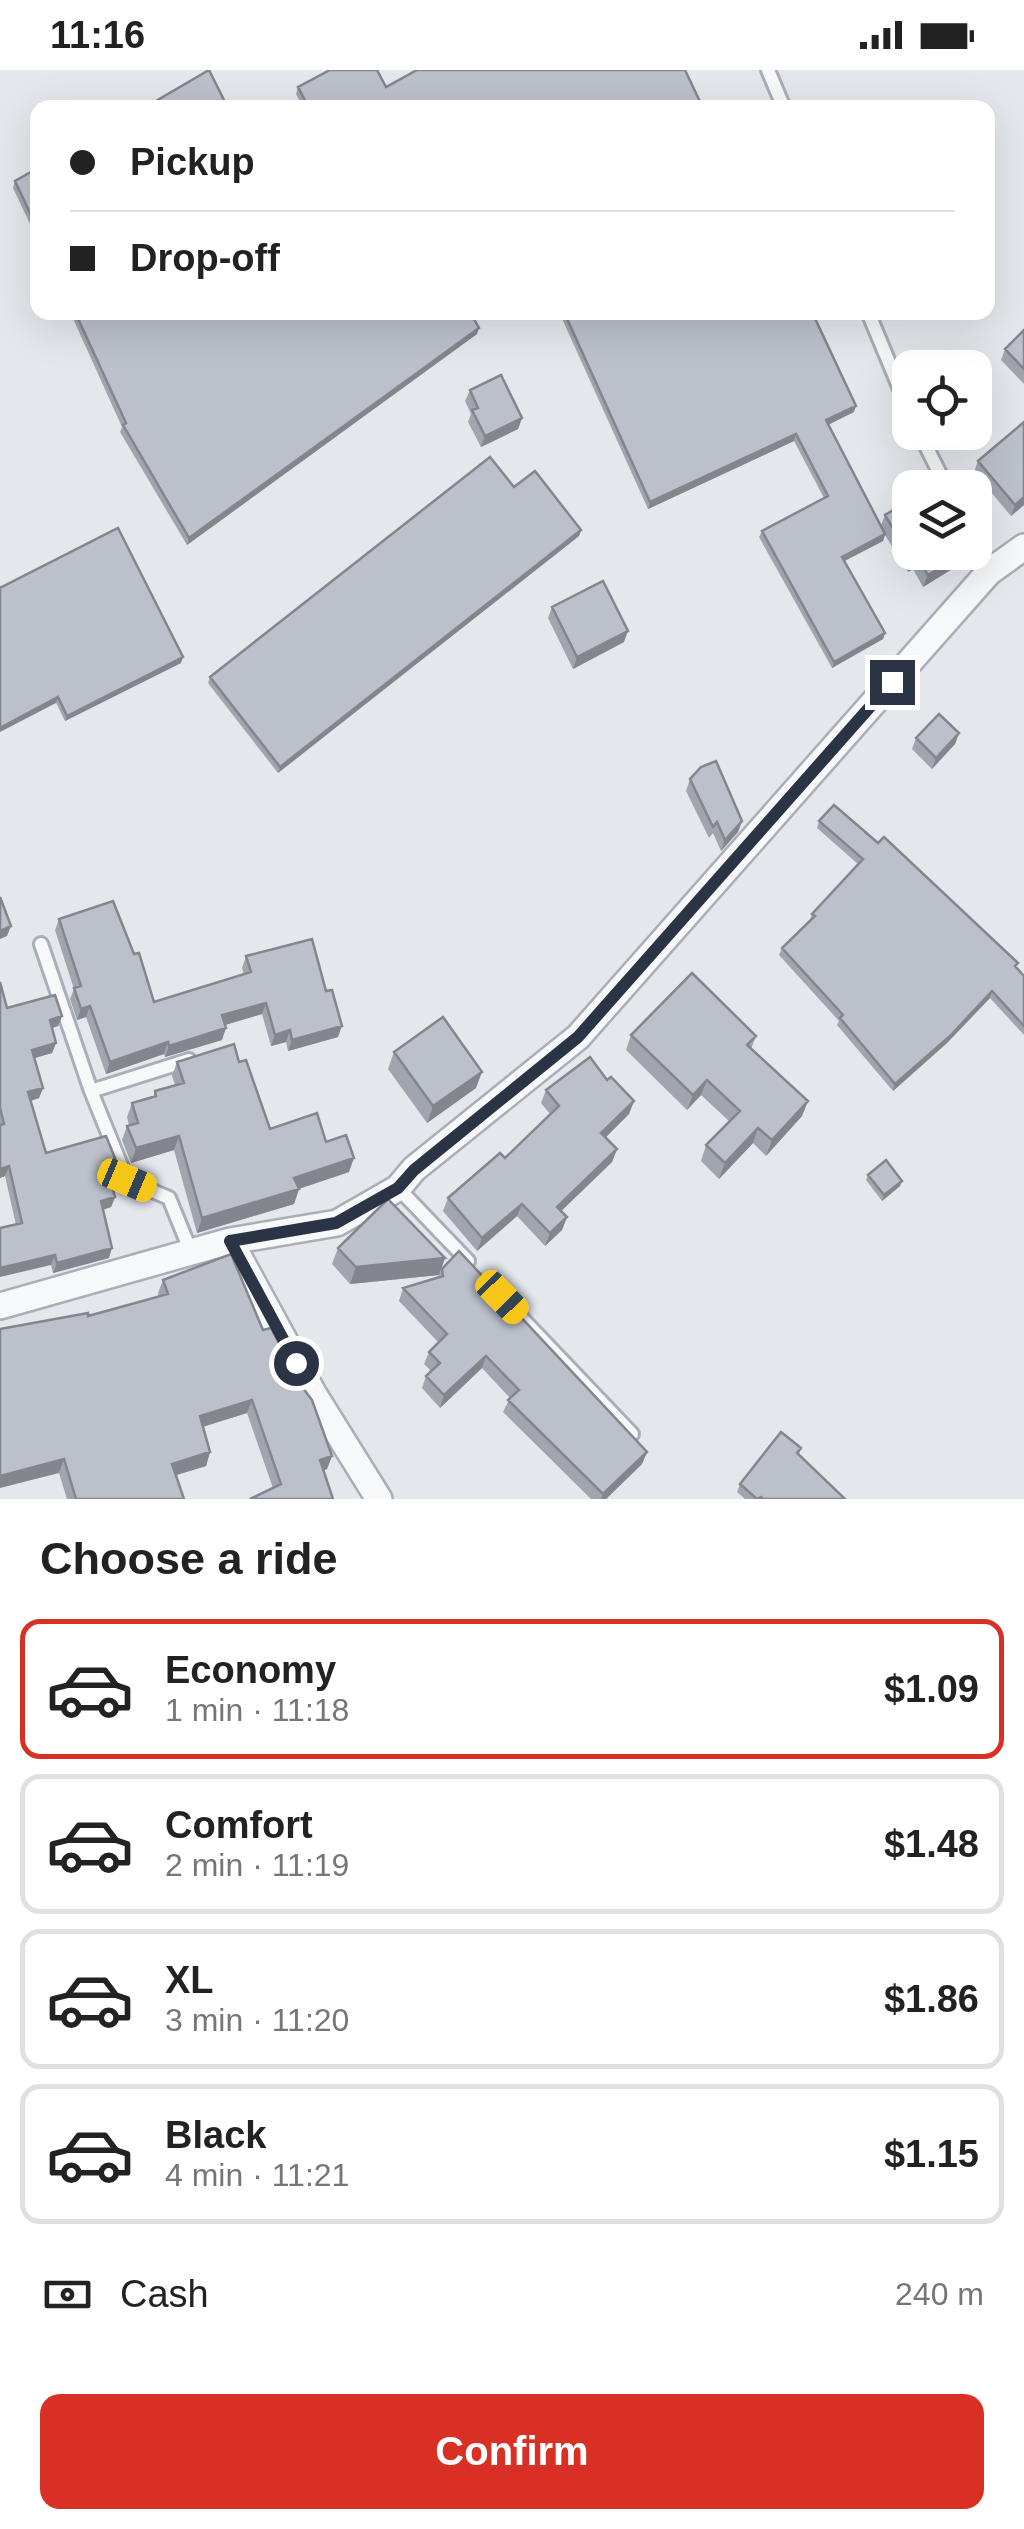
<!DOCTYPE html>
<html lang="en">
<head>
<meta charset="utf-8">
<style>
  :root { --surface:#fff; --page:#f2f2f2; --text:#222; --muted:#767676; --line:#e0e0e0; --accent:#d93025 }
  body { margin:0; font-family:Arial,sans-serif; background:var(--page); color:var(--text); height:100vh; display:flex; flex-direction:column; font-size:38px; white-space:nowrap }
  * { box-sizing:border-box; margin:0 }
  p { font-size:32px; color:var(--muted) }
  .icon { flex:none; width:55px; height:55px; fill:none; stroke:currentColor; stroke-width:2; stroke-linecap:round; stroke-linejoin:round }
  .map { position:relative; height:1429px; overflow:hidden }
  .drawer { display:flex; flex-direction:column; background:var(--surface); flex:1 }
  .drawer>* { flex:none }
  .guide { position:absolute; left:30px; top:30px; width:965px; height:220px; border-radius:20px; box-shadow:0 10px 40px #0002; display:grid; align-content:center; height:220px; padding:0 40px; background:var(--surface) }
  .buttons { position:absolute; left:892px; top:280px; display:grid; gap:20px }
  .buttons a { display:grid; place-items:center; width:100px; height:100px; border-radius:20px; background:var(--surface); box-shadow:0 10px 40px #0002; font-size:50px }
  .end { position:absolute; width:45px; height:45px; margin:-22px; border:12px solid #2b3445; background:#fff; box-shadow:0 0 0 5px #fff }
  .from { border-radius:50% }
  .car { position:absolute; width:30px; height:60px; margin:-30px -15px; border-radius:12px; box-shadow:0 0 8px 2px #0007; background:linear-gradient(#f5c518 24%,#345 0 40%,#f5c518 0 76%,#345 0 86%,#f5c518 0) }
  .guide b { display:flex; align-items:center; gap:35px; height:95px; font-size:38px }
  .guide b+b { border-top:2px solid var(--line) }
  .guide i { width:25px; height:25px; background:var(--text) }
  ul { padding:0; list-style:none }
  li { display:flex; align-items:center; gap:30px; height:140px; margin:0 20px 15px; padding:0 20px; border:5px solid var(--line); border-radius:20px }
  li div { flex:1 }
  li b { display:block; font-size:38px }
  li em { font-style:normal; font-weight:700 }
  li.active { border-color:var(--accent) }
  li>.icon { width:90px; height:90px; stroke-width:1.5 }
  h2 { padding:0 40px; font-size:45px; line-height:120px }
  .pay { display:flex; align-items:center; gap:25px; height:110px; padding:0 40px; font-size:38px }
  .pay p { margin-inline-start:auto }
  .cta { display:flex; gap:20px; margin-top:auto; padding:20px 40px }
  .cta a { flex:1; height:115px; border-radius:20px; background:var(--accent); color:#fff; font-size:40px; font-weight:700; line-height:115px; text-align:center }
  .status { display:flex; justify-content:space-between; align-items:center; height:70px; padding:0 50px; background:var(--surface); direction:ltr }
  .status svg { height:28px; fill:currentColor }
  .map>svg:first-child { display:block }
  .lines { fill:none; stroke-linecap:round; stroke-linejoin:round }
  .service-casing { stroke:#a9aeb7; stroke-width:18 }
  .minor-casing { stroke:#a9aeb7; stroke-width:30 }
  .service { stroke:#f7f8fa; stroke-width:12 }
  .minor { stroke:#f7f8fa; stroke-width:25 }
  .wall { fill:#a1a5ae }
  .shaded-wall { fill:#83868d }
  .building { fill:#bbc0ca; stroke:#83868d; stroke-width:2.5 }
  .route { stroke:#2b3445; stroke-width:12 }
</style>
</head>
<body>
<div class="status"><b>11:16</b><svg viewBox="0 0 49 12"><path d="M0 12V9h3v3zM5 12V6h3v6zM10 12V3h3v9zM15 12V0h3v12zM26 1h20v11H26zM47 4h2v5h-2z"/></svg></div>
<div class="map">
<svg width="1024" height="1429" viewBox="0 0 1024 1429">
  <rect width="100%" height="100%" fill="#e4e7ec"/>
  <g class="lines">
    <defs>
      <path id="service" d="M768,0L784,38
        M868,242L910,343
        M919,362L947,418
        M975,473L989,502
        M41,874L91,1021L127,1110L169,1128L191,1182
        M91,1021L189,990
        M398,1118L468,1191
        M513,1239L632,1364"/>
      <path id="minor" d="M230,1171L313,1323L379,1429
        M0,1236L230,1171L337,1153L398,1118L414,1099L578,967L989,502L1024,477"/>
    </defs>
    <use href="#service" class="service-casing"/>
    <use href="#minor" class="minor-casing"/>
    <use href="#service" class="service"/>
    <use href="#minor" class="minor"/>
  </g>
  <path class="wall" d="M298,17H386L703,38H303L296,24Z
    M38,98V171L13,118L15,111Z
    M70,242H470L477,264L187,475L120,362L122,357Z
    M559,242H812L854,342L828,354L881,455L885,445L962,485L957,496L923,517L913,499L908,502L885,465L883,471L845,491L885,563L883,569L832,598L759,467L762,461L824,428L794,371L648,439Z
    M1024,260V314L1001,290L1005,279Z
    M470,320L522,348L518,359L481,377L468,352L471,344L465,331Z
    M1024,352V435L1011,446L974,402L978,391Z
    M514,417L581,460L579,466L278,703L208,613L210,607Z
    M0,518L181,593L65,651Z
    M552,537L624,572L573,599L548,548Z
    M959,663L955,674L932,699L912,679L916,668Z
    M690,709L742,751L738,762L721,781L713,763L709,768L686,721Z
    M819,751L1016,898L1024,906V965L990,928L947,973L893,1021L837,955L839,951L779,885L782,878L810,851L812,844L858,794L817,758Z
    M59,849L154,932L244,904L242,898L246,886L338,967L288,981L286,972L271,976L262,944L225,955L222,970L165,987L164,984L106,1004L86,947L77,950L70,929L74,919L55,860Z
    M0,912L7,938L62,946L58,956L52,958L56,973L52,983L34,988L43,1018L39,1028L31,1031L46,1083L115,1088L111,1098L107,1100L115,1127L111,1137L103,1140L109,1188L53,1203L51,1195L16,1155L5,1106L0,1108Z
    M631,965L756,966L751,979L802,1046L766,1086L753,1073L719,1109L701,1091L706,1075L729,1051L701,1025L687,1040L626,980Z
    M394,982L476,1018L427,1053L388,999Z
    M177,992H239L270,1059L326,1072L349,1102L299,1119L294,1134L197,1163L174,1080L131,1093L122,1070L127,1056L129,1055L127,1047L132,1033L153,1027L155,1021L175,1015L172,1006Z
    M607,1010L634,1031L629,1044L606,1067L617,1079L612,1092L561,1141L567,1147L562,1160L545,1176L517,1146L477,1181L443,1141L448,1128L505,1088L550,1044L541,1033L546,1020Z
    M868,1105L900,1116L882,1131L866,1110Z
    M338,1178L445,1188L439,1205L350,1214L332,1194Z
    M442,1199L647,1382L642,1394L606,1429H591L503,1342L510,1328L482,1298L440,1338L422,1318L426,1306L431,1301L424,1294L429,1282L438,1272L399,1231L403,1218L438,1207Z
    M163,1210L263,1260L332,1386L327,1399L273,1418L247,1343L203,1357L210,1382L206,1396L175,1405L184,1429H67L59,1403L88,1246L159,1227L158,1223Z
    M801,1378L799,1384L845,1429H745L737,1422L740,1414Z"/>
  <path class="shaded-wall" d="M479,258L477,264L187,475L189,468Z
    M856,336L854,342L824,357L826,350Z
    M522,348L518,359L481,377L485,366Z
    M796,364L794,371L648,439L650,432Z
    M1024,427V435L1011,446L1015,435Z
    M581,460L579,466L278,703L280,697Z
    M885,464L883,471L840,493L842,487Z
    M962,485L957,496L923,517L928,505Z
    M917,488L913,499L908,502L912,491Z
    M628,561L624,572L573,599L577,587Z
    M885,563L883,569L832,598L834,592Z
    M183,587L181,593L65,651L67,646Z
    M58,627L56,633L0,662V658Z
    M959,663L955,674L932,699L936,688Z
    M742,751L738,762L721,781L725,770Z
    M11,856L7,866L0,869V861Z
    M992,921L990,928L947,973L893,1021L895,1014Z
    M266,933L262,944L218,957L222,945Z
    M90,936L86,947L77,950L81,939Z
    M62,946L58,956L46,960L50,950Z
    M342,956L338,967L288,981L292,970Z
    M226,958L222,970L165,987L169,976Z
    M290,960L286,972L271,976L275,965Z
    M168,972L164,984L106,1004L110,992Z
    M56,973L52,983L28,990L32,980Z
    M482,1002L476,1018L427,1053L433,1036Z
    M707,1010L701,1025L687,1040L693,1025Z
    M43,1018L39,1028L25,1032L28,1022Z
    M634,1031L629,1044L597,1076L601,1063Z
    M808,1031L802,1046L766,1086L772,1070Z
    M758,1058L753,1073L719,1109L725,1093Z
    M179,1066L174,1080L131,1093L136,1078Z
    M617,1079L612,1092L552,1150L557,1137Z
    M115,1088L111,1098L101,1101L105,1091Z
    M354,1088L349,1102L289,1122L294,1108Z
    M9,1096L5,1106L0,1108V1099Z
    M902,1111L900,1116L882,1131L884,1125Z
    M299,1119L294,1134L197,1163L202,1148Z
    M115,1127L111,1137L98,1141L101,1131Z
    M522,1134L517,1146L477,1181L482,1168Z
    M567,1147L562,1160L545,1176L550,1163Z
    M112,1178L109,1188L53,1203L57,1193Z
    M55,1185L51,1195L0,1207V1198Z
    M445,1188L439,1205L350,1214L356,1197Z
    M486,1286L482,1298L440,1338L444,1325Z
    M252,1330L247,1343L195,1359L200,1346Z
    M210,1382L206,1396L167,1408L172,1394Z
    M647,1382L642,1394L606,1429H601L603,1424Z
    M332,1386L327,1399L315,1404L320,1390Z
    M64,1389L59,1403L0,1418V1406Z"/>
  <path class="building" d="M209,0L228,38H144Z
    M330,0H377L386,17L417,0H685L703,38H438L436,33L426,38H309L298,17Z
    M38,98V160L15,111Z
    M75,242H470L479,258L189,468L123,355L126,353Z
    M564,242H812L856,336L826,350L885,464L842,487L885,563L834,592L762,461L828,426L796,364L650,432Z
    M1024,260V299L1005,279Z
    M501,305L522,348L485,366L472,340L478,338L470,320Z
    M1024,352V427L1015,435L978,391Z
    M490,387L514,417L535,401L581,460L280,697L210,607Z
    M910,430V482H960L962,485L928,505L917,488L912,491L885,445Z
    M118,458L183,587L67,646L58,627L0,658V518Z
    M603,511L628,561L577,587L552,537Z
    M939,644L959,663L936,688L916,668Z
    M716,691L742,751L725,770L717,752L713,757L690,709L701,697Z
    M834,735L878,773L884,767L1018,893L1015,896L1024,906V956L992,921L950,966L895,1014L840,948L843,945L782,878L815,846L812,844L863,789L819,751Z
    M0,827L11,856L0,861Z
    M113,831L134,884L139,883L154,932L251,902L246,886L312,869L326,921L332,920L342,956L292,970L290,960L275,965L266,933L222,945L226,958L169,976L168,972L110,992L90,936L81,939L74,918L81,916L59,849Z
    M692,903L756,966L747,975L808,1031L772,1070L758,1058L725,1093L706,1075L740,1041L707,1010L693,1025L631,965Z
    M0,912L7,938L55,925L62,946L50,950L56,973L32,980L43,1018L28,1022L46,1083L106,1066L115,1088L105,1091L115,1127L101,1131L112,1178L57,1193L55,1185L0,1198V1158L22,1153L9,1096L0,1099V1055L4,1054L0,1038Z
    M443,947L482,1002L433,1036L394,982Z
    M234,974L239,992L246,990L270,1059L317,1043L326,1072L346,1065L354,1088L294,1108L299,1119L202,1148L179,1066L136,1078L127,1056L138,1053L132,1033L156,1026L155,1021L184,1013L177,992Z
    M590,987L607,1010L611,1007L634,1031L601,1063L617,1079L557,1137L567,1147L550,1163L522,1134L482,1168L448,1128L500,1083L505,1088L559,1036L546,1020Z
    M886,1090L902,1111L884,1125L868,1105Z
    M388,1129L445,1188L356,1197L338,1178Z
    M459,1181L647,1382L603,1424L508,1330L519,1320L486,1286L444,1325L426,1306L440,1293L429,1282L447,1264L403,1218L443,1206L442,1199Z
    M231,1184L263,1260L271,1258L300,1314L312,1330L332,1386L320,1390L333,1429H250L281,1414L252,1330L200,1346L210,1382L172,1394L184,1429H76L64,1389L0,1406V1259L88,1243V1246L168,1224L163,1210Z
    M781,1362L801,1378L797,1383L845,1429H763L761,1427L757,1429L740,1414Z"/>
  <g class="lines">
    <path class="route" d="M296,1293L230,1171L336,1153L398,1118L414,1100L578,967L892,612"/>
  </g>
</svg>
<div class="buttons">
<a><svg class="icon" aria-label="locate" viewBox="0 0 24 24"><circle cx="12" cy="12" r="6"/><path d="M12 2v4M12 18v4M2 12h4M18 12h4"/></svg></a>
<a><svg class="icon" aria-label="layers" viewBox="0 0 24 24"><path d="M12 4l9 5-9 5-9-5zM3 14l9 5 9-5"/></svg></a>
</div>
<i class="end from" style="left:296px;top:1293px"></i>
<i class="end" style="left:892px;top:612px"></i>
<i class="car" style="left:127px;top:1110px;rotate:113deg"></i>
<i class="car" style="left:502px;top:1227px;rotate:136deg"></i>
<div class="guide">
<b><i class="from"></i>Pickup</b>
<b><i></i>Drop-off</b>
</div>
</div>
<section class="drawer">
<h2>Choose a ride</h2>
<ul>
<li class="active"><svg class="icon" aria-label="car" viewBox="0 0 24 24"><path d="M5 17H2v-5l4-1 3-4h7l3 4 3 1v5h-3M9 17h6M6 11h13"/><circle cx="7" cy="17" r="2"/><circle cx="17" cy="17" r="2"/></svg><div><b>Economy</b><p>1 min · 11:18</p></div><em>$1.09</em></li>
<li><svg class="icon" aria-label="car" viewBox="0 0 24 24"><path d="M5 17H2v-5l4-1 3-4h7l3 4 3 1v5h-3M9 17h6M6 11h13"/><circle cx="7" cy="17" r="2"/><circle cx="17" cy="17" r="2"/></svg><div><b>Comfort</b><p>2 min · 11:19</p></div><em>$1.48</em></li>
<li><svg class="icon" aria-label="car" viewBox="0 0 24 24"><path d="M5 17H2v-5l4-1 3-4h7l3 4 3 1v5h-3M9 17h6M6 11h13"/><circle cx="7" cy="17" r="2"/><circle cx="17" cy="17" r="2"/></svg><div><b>XL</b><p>3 min · 11:20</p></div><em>$1.86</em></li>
<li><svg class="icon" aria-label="car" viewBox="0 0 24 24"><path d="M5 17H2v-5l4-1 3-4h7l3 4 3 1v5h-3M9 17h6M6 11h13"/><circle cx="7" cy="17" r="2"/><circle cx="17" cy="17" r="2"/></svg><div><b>Black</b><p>4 min · 11:21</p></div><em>$1.15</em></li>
</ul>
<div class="pay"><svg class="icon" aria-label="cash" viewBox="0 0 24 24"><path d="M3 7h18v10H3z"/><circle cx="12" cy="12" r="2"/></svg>Cash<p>240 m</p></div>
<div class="cta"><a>Confirm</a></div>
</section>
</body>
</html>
